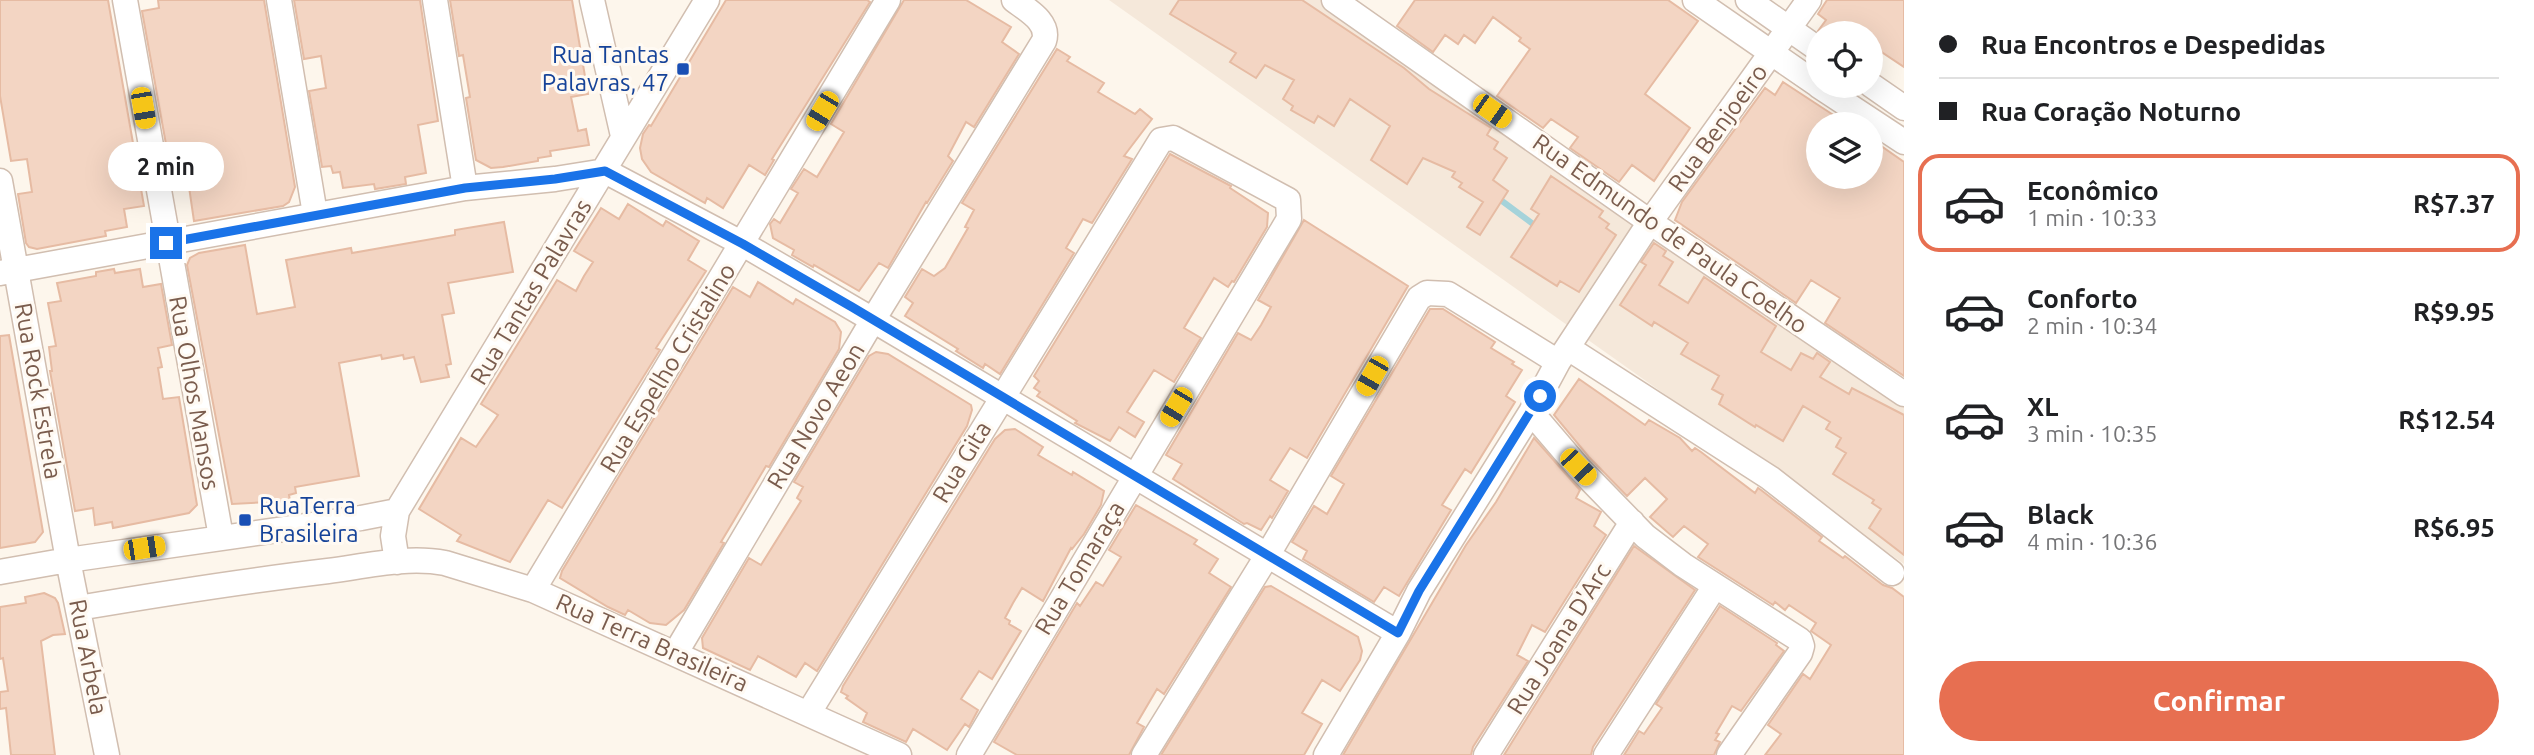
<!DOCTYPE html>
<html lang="pt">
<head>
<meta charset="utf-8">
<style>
  :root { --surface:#fff; --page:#f6f6f6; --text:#202124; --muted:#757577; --line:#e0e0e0; --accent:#e76f51 }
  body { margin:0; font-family:Ubuntu,sans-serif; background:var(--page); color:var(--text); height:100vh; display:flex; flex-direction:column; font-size:26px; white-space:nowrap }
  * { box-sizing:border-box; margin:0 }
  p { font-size:23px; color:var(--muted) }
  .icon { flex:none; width:38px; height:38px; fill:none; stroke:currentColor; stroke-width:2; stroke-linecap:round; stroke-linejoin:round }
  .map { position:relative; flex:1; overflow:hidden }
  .details { display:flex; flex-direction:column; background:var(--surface); width:630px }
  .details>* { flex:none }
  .top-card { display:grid; align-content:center; height:154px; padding:0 35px; background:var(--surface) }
  .tools { position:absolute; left:1806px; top:21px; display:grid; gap:14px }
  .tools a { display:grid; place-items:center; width:77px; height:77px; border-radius:50%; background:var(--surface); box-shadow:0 7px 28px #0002; font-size:35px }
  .end { position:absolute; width:32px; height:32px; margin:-16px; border:9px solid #1a73e8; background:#fff; box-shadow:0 0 0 4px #fff }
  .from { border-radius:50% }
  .bubble { position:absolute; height:49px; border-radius:24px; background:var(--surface); box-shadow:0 7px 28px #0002; font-size:23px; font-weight:700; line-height:49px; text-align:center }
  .car { position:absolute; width:21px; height:42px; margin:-21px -10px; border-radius:9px; box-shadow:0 0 5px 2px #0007; background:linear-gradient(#f5c518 24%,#345 0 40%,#f5c518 0 76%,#345 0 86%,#f5c518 0) }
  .top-card b { display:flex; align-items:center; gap:24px; height:66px; font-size:26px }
  .top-card b+b { border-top:2px solid var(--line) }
  .top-card i { width:18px; height:18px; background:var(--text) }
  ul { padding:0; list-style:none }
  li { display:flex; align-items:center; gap:21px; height:98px; margin:0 14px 10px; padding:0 21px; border:4px solid transparent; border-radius:21px }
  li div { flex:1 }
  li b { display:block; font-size:26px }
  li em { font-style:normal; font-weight:700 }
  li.current { border-color:var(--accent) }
  li>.icon { width:63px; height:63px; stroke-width:1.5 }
  .primary-button { display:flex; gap:14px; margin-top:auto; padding:14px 35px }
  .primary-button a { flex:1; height:80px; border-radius:42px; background:var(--accent); color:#fff; font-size:28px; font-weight:700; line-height:80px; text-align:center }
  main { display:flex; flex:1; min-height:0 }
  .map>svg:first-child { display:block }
  .residential { fill:#f5e8da }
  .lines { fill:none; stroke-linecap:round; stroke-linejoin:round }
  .stream { stroke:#a5d3da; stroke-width:6 }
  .building { fill:#f3d5c3; stroke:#e6bba3; stroke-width:2 }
  .minor-casing { stroke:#d1beb0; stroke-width:27 }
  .minor { stroke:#fff; stroke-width:24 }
  .route { stroke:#1a73e8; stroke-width:9 }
  .transit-dot { fill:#1a4fb4; stroke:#fffaf3; stroke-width:2.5 }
  .labels { text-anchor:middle; stroke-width:6; stroke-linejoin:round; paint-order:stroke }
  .transit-label { font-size:24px; fill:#164399; stroke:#fffaf3; text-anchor:end }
  .street-label { font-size:24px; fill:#7a5c4d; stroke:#fffaf3 }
</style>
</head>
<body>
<main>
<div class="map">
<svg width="1904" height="755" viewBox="0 0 1904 755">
  <rect width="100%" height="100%" fill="#fdf6ec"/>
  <path class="residential" d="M1109,0H1336L1904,381V564Z"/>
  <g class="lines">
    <path class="stream" d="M1498,198L1537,227"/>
  </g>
  <path class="building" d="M0,0H108L144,206L124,209L127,227L105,231L106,236L37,249L29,247L26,243L18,194L32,192L27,159L11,161L0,96Z
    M158,0H264L295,187L289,202L283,206L194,221L188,180L173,183L142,11L159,8Z
    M294,0H420L438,121L418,125L426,173L405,177L406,184L375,189L374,184L343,188L340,172L333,173L331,166L322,167L309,91L326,88L321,56L304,59Z
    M450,0H572L588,94L571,97L578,131L586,129L589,145L550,151L551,156L538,158V161L503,167L491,168L476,160L466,98L470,97L463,55L459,56Z
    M726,0H867L870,2L772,159L774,160L765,175L749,165L723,208L707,198L705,203L651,172L642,159L640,148L643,134L649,125L651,126Z
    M904,0H966L1011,27L1002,42L1019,54L974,127L966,122L948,156L953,161L927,203L926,202L888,268L879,263L859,291L814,265L813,267L792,255L794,250L773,238L770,224L774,219L780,223L798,193L791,189L804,169L817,177L844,132L831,124Z
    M1179,0H1302L1404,68L1429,89L1491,128L1487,135L1498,142L1494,149L1507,158L1493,180L1508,191L1480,235L1467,227L1483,202L1459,187L1462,183L1452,177L1455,172L1423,158L1407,184L1371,160L1390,126L1350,99L1334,126L1318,116L1314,123L1291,110L1293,106L1283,99L1294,80L1265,65L1256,78L1230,62L1236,53L1170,14Z
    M1415,0H1668L1698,21L1645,94L1690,128L1654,181L1632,165L1619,182L1570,148L1578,137L1551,119L1543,128L1497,96L1530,49L1519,41L1521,38L1493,17L1475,43L1464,35L1458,44L1445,35L1433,52L1397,26Z
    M1827,0H1904V67L1871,45V33H1821L1818,31L1826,20L1818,14Z
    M1057,49L1070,57L1067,61L1104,83L1098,92L1135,114L1140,109L1152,119L1124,156L1132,159L1092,223L1083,219L1066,248L1074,253L1000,374L985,364L983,368L956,351L958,349L905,316L913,303L905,297L922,269L934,276L945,268L968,228L965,227L974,210L962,203Z
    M1783,82L1847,124H1818V177H1871V139L1904,162V376L1825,323L1840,298L1811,280L1796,303L1675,220L1682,202L1765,88L1775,95Z
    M1170,154L1231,186L1230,188L1268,213L1267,227L1234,282L1232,281L1228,287L1214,278L1184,328L1201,338L1174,382L1154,370L1127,412L1144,422L1135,437L1119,427L1110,441L1075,423L1077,421L1037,396L1040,392L1034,388L1039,381L1034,376Z
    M1551,176L1603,211L1599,217L1609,224L1606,228L1616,235L1579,292L1560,281L1557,286L1511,257L1539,214L1531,209Z
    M628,204L663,226L666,221L699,241L688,260L706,271L656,348L660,350L562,508L548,500L510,562L457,541L461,535L419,509L461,438L476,447L498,415L481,404L557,280L576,291L584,276L593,262L574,251L601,208L619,219Z
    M1304,220L1408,286L1307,458L1290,448L1270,480L1288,491L1272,518L1270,516L1261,530L1247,523L1244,524L1173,479L1182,464L1166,455L1238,333L1251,340L1261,325L1271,307L1258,300Z
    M504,222L513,272L448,283L454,313L442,315L451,364L446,365L449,377L421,382L414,357L404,359L403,355L382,359L381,355L339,363L359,476L295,487L296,493L289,495L290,501L232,504L187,265L190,258L199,253L245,245L257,314L295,307L286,260L351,248L352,253L455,235V230Z
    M1654,243L1666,251L1663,256L1673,262L1659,285L1688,303L1704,277L1776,326L1761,352L1791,370L1801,353L1813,359L1817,353L1830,362L1820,377L1849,394L1852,388L1904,415V555L1869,528L1881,509L1872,503L1874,500L1833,474L1846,453L1836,447L1841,438L1826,429L1830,422L1803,406L1783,441L1756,425L1755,427L1719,404L1723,395L1712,389L1719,376L1681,354L1688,343L1654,322L1652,326L1620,305L1646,265L1641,262Z
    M114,269L115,273L140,269L143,287L161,284L172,345L158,348L162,367L158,368L163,399L179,397L197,505L189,513L113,528L112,522L95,525L93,508L75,511L50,371H52L49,347L56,346L48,303L61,301L57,283L96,276V272Z
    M758,282L793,304L796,299L835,322L841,332L839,349L769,467L766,466L733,522L721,542L724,543L684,610L666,625L650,623L628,610L625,615L608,607L560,578L562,571L733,287L750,297Z
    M1430,309H1443L1495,342L1491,348L1514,362L1512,364L1522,370L1506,396L1515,402L1471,473L1465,469L1442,505L1451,510L1399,596L1384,587L1374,602L1303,559L1307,551L1292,542L1314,506L1327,514L1344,484L1331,476Z
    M9,335L43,532L35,542L0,548V336Z
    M876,352L888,354L971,405L972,410L967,426L817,671L805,663L796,677L758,656L750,670L703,648L702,638L749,558L761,565L801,501L797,498L803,487L794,482L869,356Z
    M1579,379L1645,425L1649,420L1680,438L1692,451L1695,448L1701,452L1755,493L1758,488L1761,490L1822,537L1819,541L1843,558L1845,556L1883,585L1892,588L1904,597V755H1765L1781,734L1768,725L1803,674L1810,679L1831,645L1811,631L1816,623L1789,605L1785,610L1775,602L1773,605L1698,557L1708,544L1684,526L1673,537L1650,517L1667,499L1645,478L1627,496L1589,457L1554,415Z
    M1015,429L1043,447L1038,455L1072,475L1073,472L1104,491L1101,505L1084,534L1072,549L1071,548L1043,601L1022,588L1013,603L1005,618L1010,621L1009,624L1021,631L992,679L979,671L961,699L978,710L969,727L965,724L947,750L913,729L906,742L863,722L867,713L846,698L848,696L841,692L843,686L995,439L1005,430Z
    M1534,438L1580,490L1576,498L1601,512L1594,526L1606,535L1545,632L1532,625L1517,655L1528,661L1473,747L1471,755H1343L1466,545L1496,502Z
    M1136,505L1197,540L1194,544L1218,559L1209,573L1231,587L1164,694L1157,689L1137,723L1144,727L1129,755H1017L994,742L1077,603L1080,606L1096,582L1103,586L1121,557L1109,550Z
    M1634,546L1695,590L1593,747L1591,755H1504Z
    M1271,586L1358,637L1362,651L1360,660L1340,691L1322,680L1302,713L1322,724L1304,755H1161L1265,587Z
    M44,593L55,598L58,603L65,634L53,635L41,641L55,755H11L6,708L0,709V692L8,691L3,658L0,659V607L26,603L25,597Z
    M1720,606L1777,643L1776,645L1784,651L1741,711L1732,706L1716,733L1719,734L1715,740L1720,742L1714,755H1624L1639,731L1644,734L1662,708L1656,704Z"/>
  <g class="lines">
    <defs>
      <path id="minor" d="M125,0L221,537
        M279,0L315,214
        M435,0L465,188
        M592,0L623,136
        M1334,0L1650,222L1904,394
        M1695,0L1818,85
        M1748,0L1818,49
        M1871,85L1904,108
        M1819,86L1904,142
        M0,181L68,560L107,755
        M0,273L465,188L555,179L605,171L743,244L873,320L1398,633
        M1568,348L1770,478L1892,573
        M1531,412L1578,467L1645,536L1683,565L1800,640L1802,646L1800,653L1729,755
        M397,562L393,536L397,511L707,0
        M0,572L68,560L361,518L397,511
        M533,590L888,0
        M78,608C161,594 244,581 328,571C366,566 407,556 445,563L533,590L899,755
        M675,654L873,320L1044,41C1050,22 1027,10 1014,0
        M808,714L1161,140L1173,138L1288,200L1289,219L969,755
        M1144,755L1267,556L1419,298L1427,293L1448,294L1558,362
        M1326,755L1398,633L1419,591L1531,412L1558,362L1650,222L1809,0
        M1486,755L1632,522
        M1606,755L1715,586"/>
    </defs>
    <use href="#minor" class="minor-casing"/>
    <use href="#minor" class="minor"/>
  </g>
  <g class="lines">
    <path class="route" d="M166,243L465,188L555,179L605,171L743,244L852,307L1398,633L1419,591L1540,396"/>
  </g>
  <g class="transit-dot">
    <rect x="676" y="62" width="14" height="14" rx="3.5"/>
    <rect x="238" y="513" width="14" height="14" rx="3.5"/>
  </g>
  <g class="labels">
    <g class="transit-label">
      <text x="669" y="63">Rua Tantas<tspan x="669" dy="28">Palavras, 47</tspan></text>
      <text x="259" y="514" text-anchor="start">RuaTerra<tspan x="259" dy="28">Brasileira</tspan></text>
    </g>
    <g class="street-label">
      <text transform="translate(1718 128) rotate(-54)" y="8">Rua Benjoeiro</text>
      <text transform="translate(1670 234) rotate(35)" y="8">Rua Edmundo de Paula Coelho</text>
      <text transform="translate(531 292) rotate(-59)" y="8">Rua Tantas Palavras</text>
      <text transform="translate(668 368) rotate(-59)" y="8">Rua Espelho Cristalino</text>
      <text transform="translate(38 391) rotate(80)" y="8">Rua Rock Estrela</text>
      <text transform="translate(194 393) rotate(80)" y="8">Rua Olhos Mansos</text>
      <text transform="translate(816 416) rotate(-59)" y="8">Rua Novo Aeon</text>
      <text transform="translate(962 462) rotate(-59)" y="8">Rua Gita</text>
      <text transform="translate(1080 568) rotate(-59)" y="8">Rua Tomaraça</text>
      <text transform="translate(1559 639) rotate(-58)" y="8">Rua Joana D'Arc</text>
      <text transform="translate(652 643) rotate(24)" y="8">Rua Terra Brasileira</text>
      <text transform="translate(88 657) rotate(79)" y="8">Rua Arbela</text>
    </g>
  </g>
</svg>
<div class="tools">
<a><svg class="icon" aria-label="locate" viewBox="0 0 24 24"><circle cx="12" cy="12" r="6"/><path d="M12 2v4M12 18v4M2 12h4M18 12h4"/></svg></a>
<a><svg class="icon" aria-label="layers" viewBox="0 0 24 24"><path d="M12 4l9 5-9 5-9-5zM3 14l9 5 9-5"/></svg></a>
</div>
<i class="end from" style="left:1540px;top:396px"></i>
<i class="end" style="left:166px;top:243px"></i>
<div class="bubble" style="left:108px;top:142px;width:116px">2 min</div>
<i class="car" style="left:143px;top:108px;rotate:170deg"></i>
<i class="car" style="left:822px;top:111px;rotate:211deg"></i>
<i class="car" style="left:1492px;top:111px;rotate:125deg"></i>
<i class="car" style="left:1372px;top:376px;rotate:210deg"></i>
<i class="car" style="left:1176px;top:407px;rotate:211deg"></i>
<i class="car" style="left:1578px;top:467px;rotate:136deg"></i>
<i class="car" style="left:144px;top:548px;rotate:81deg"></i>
</div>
<section class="details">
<div class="top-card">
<b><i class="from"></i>Rua Encontros e Despedidas</b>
<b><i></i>Rua Coração Noturno</b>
</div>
<ul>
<li class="current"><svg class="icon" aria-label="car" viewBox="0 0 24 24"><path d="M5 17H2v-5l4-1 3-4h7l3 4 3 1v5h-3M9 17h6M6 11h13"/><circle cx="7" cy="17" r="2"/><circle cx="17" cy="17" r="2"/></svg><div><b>Econômico</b><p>1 min · 10:33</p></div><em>R$7.37</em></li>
<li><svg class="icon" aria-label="car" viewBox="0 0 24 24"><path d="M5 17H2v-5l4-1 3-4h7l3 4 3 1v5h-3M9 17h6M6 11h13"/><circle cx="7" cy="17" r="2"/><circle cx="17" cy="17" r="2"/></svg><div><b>Conforto</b><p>2 min · 10:34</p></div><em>R$9.95</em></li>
<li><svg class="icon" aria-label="car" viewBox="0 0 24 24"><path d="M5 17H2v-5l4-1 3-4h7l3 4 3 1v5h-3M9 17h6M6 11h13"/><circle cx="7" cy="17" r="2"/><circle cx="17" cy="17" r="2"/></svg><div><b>XL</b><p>3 min · 10:35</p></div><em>R$12.54</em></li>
<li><svg class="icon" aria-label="car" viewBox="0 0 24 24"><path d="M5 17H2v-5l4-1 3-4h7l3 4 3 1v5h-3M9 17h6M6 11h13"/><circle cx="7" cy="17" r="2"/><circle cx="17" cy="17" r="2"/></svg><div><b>Black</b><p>4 min · 10:36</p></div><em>R$6.95</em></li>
</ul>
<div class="primary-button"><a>Confirmar</a></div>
</section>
</main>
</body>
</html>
